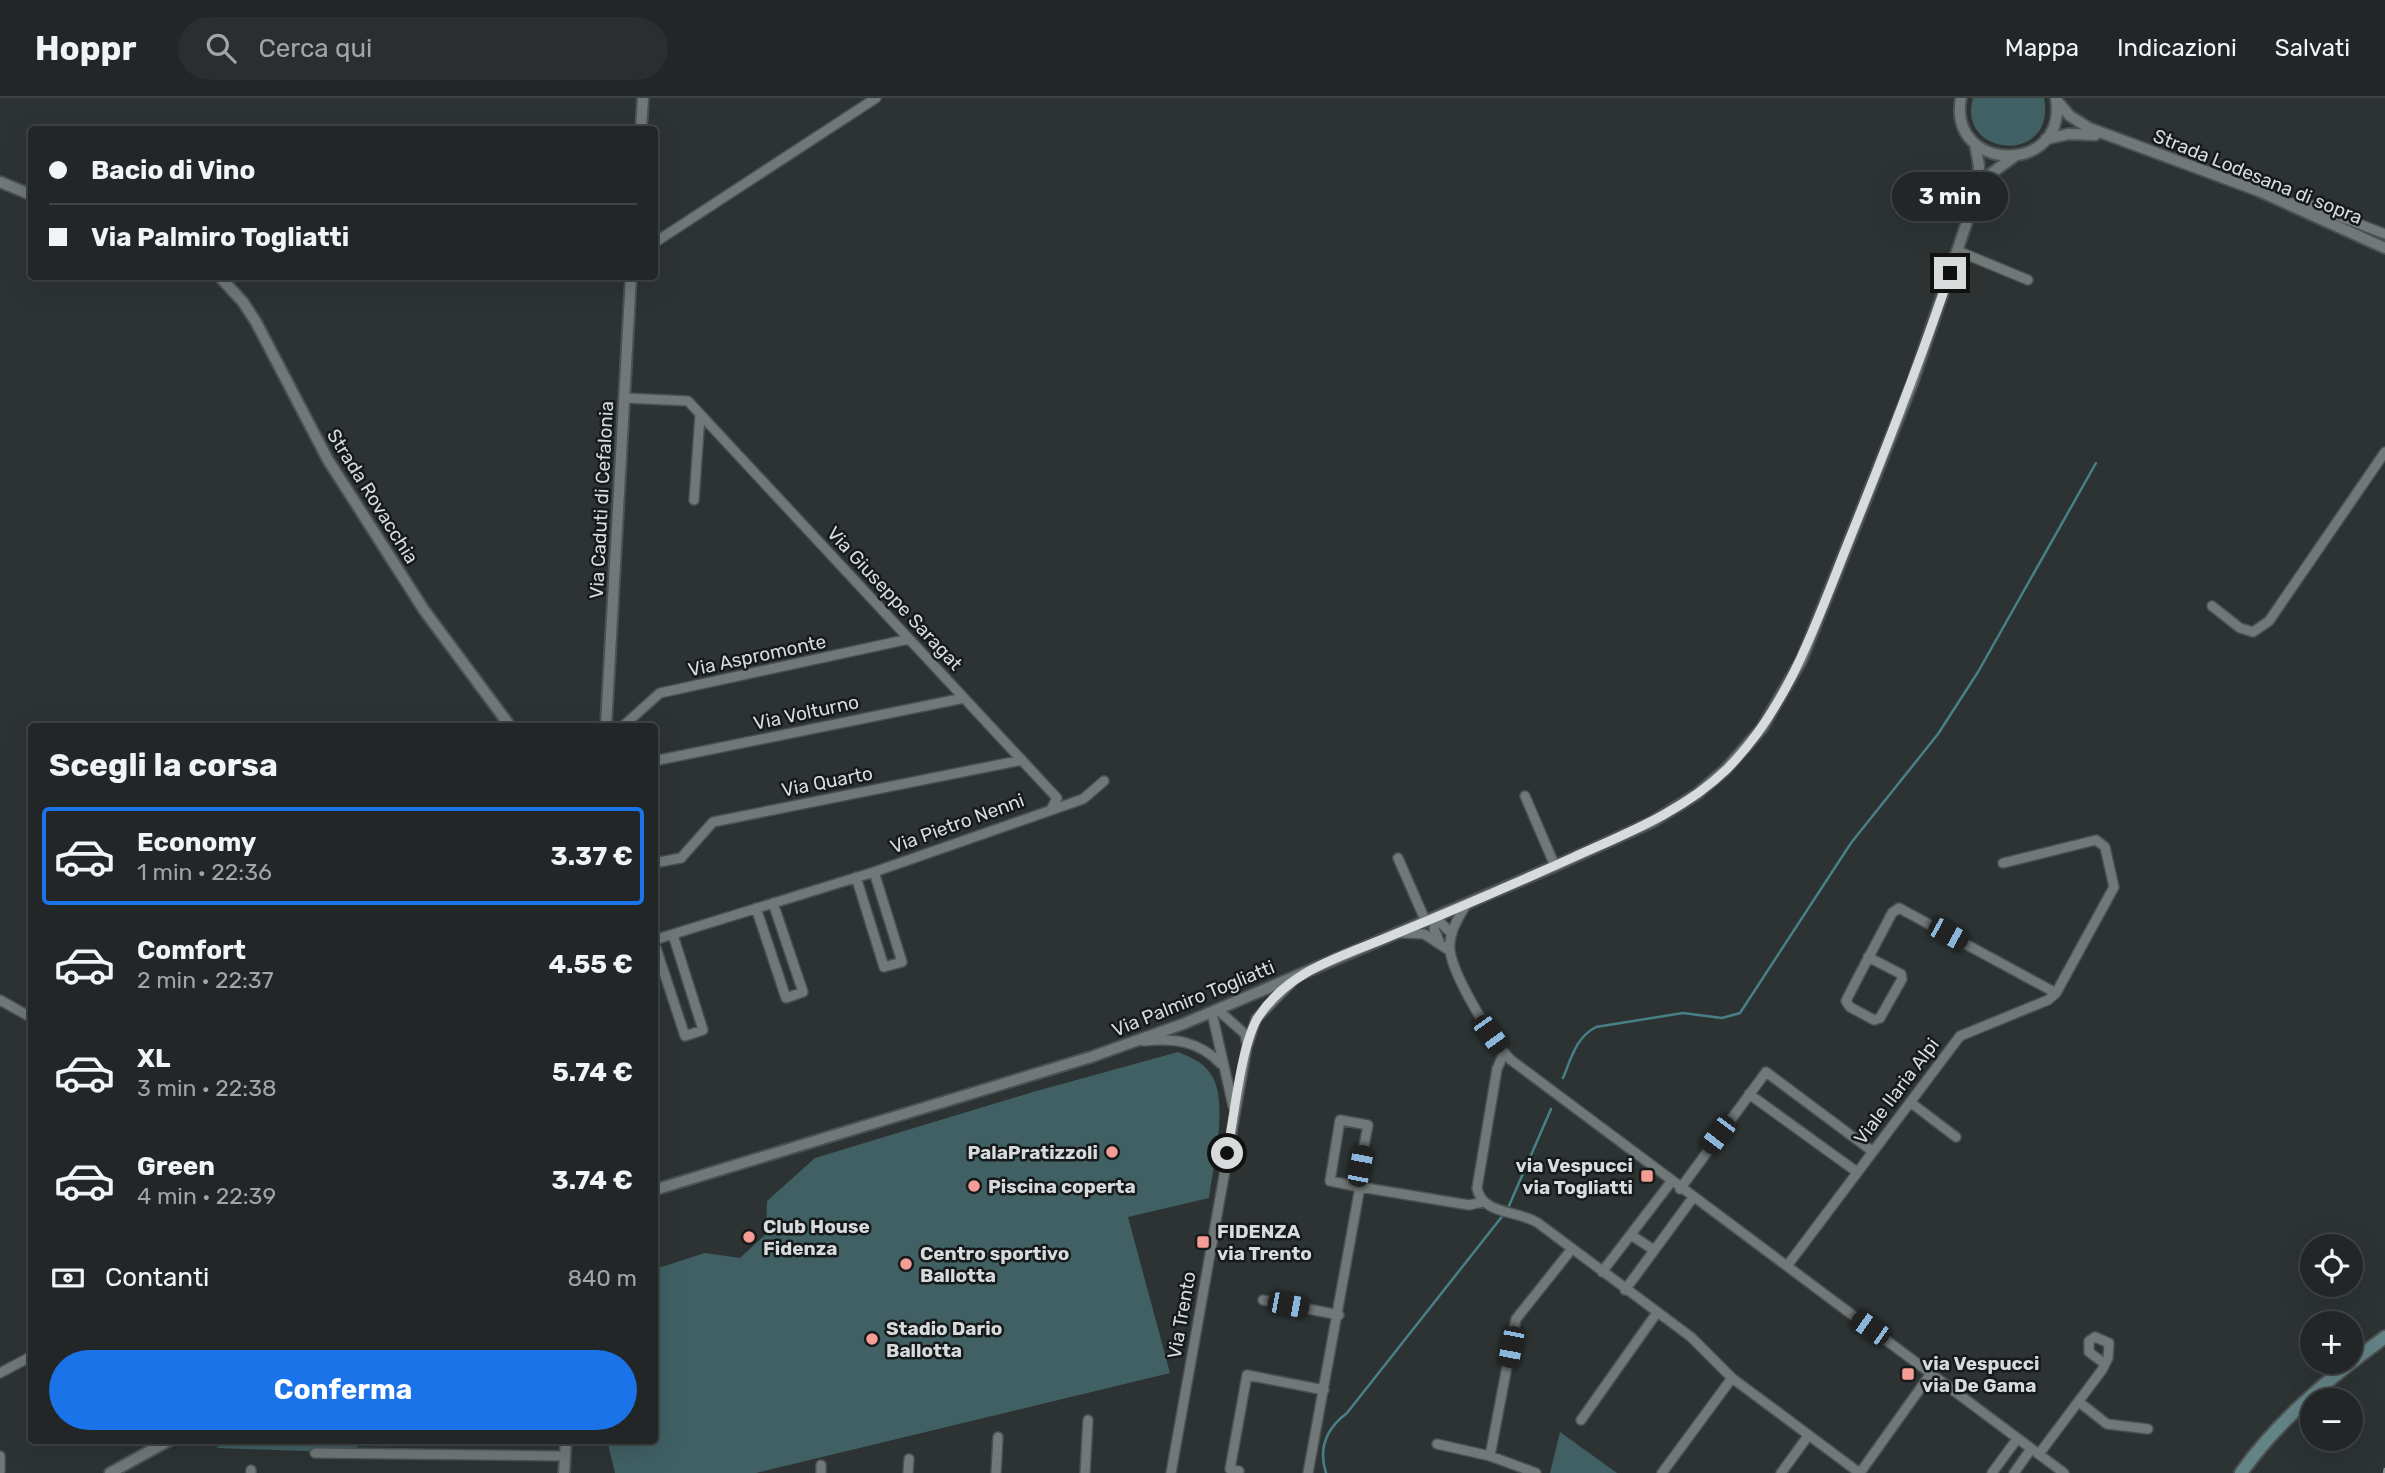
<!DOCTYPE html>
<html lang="it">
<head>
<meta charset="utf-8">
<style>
  :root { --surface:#222626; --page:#2a2e2e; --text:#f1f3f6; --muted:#a2a5a7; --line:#3f4343; --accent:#1a73e8 }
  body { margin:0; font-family:Rubik,sans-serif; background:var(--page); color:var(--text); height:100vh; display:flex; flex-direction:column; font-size:26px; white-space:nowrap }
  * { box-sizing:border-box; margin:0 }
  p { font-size:23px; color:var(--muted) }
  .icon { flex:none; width:38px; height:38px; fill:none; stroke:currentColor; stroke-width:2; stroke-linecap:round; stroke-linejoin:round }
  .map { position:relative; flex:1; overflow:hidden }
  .panel { position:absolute; left:28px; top:625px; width:630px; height:721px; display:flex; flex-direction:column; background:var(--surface); border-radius:7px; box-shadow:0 7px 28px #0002,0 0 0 2px var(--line) }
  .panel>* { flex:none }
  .top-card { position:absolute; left:28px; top:28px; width:630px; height:154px; border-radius:7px; box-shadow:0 7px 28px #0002,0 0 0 2px var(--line); display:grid; align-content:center; height:154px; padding:0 21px; background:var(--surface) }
  .tools { position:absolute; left:2300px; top:1136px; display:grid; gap:14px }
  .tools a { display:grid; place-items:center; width:63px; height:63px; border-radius:50%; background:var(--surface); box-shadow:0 7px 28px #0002,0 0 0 2px var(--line); font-size:35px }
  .end { position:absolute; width:32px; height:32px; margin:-16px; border:9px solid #d7dbdc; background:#111; box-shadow:0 0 0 4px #111 }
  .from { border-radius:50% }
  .bubble { position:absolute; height:49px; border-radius:24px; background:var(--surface); box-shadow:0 7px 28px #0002,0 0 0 2px var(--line); font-size:23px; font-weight:700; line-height:49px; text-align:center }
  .car { position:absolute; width:21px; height:42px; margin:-21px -10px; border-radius:9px; box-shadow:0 0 5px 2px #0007; background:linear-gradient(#222 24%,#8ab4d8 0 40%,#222 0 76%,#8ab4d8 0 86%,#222 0) }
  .top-card b { display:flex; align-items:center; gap:24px; height:66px; font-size:26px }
  .top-card b+b { border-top:2px solid var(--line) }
  .top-card i { width:18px; height:18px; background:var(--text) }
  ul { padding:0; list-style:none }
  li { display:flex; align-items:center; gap:21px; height:98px; margin:0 14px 10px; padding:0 7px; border:4px solid transparent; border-radius:7px }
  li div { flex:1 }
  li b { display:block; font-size:26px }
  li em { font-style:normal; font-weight:700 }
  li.on { border-color:var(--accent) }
  li>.icon { width:63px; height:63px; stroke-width:1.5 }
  h2 { padding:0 21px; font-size:32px; line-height:84px }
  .pay { display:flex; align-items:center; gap:18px; height:77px; padding:0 21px; font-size:26px }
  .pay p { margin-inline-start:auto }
  .action { display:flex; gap:14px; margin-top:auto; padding:14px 21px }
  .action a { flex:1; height:80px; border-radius:42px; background:var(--accent); color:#fff; font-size:28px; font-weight:700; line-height:80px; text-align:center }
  header { display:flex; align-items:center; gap:42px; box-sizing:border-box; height:98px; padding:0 35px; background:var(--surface); border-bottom:2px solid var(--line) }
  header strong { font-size:33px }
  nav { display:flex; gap:38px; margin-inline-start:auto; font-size:24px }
  .search { width:490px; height:63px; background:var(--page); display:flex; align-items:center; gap:18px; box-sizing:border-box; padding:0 24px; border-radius:38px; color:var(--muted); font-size:26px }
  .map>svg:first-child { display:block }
  .green { fill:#406064 }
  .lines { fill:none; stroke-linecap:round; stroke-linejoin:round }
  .stream { stroke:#478187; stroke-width:2.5 }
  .minor-casing { stroke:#4b5051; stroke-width:12 }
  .tertiary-casing { stroke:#4b5051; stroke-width:14 }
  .secondary-casing { stroke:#4b5051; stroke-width:16 }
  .minor { stroke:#717878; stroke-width:9 }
  .tertiary { stroke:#717878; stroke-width:10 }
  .secondary { stroke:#648386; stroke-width:12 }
  .rail { stroke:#919696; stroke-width:2.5; stroke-dasharray:14 7; stroke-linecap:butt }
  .route { stroke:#d7dbdc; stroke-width:9 }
  .poi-dot { fill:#f59c95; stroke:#171a1a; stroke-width:2.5 }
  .labels { text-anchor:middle; stroke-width:5; stroke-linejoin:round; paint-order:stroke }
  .street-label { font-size:19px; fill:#d7dbdc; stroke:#171a1a }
  .poi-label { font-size:19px; font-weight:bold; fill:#d7dbdc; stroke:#171a1a; text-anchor:start }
</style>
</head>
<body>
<header>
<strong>Hoppr</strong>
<div class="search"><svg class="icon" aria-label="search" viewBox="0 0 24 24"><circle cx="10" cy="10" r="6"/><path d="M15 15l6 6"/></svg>Cerca qui</div>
<nav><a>Mappa</a><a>Indicazioni</a><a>Salvati</a></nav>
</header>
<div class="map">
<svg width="2385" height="1375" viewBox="0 0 2385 1375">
  <rect width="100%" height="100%" fill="#2d3333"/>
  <path class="green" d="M1973,0H2044C2057,67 1956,60 1973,0Z
    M1178,954C1190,959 1203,964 1210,975C1230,1001 1213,1068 1209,1100L1128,1119L1170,1275L756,1375H615L607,1342H654L655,1171L705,1155L740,1160L766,1136L767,1103L815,1060L1033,994Z
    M1560,1334L1617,1375H1550Z
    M230,1342H357V1355L216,1350Z"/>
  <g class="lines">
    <path class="stream" d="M1563,980C1571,961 1576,939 1596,929L1683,915L1722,920L1740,915L1851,745L1938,636L1978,574L2096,365
      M1508,1110L1551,1011
      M1326,1375C1318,1350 1327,1330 1347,1315L1504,1116"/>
    <defs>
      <path id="minor" d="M2288,105H2305L2385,136
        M654,145L876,0
        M1958,153L2028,182
        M625,300L688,303L1057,700L1052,710
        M694,402L700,317
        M2212,508L2240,530L2253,534L2269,523L2385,354
        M623,628L660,595L909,541
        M654,663L964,600
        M1525,698L1555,768
        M1398,760L1426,824
        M654,765L681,760L713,724L1022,662
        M856,779L884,869L902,864L874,774
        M1466,807C1458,820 1448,836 1450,853C1454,879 1492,943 1511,962L2064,1375
        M756,810L786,900L803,894L773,805
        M1401,835L1424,836L1450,853
        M654,842L874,774L1083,701L1104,683
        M1439,843L1434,831L1436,820L1452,836
        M654,844L685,938L703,932L673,837
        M1868,859L1901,876L1902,881L1880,920L1874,922L1850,909L1846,903C1861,873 1877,844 1892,815L1899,810L2056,895
        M0,902L32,920
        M1218,912L1245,936L1247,947
        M1212,915L1233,1008
        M1144,943C1175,940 1199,943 1221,966
        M1504,955L1497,971L1477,1090C1482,1117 1518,1112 1538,1125L1691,1239L1732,1280L1857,1373
        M1749,996L1857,1074
        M1910,1004L1956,1039
        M1356,1089L1368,1027L1340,1022L1330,1083L1360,1089
        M1680,1091L1766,974L1872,1053
        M1631,1137L1654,1152
        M1787,1168L1960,938L2048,902L2056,895L2114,789L2105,749L2096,742L2003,765
        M1602,1174L1671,1084
        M1625,1192L1692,1101
        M1263,1202L1339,1217
        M0,1275L32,1258
        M2079,1304L2107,1326L2148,1331
        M1581,1322L1656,1216
        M1437,1346L1490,1358L1536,1375
        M315,1355L565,1358
        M2039,1356L2102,1272L2108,1260L2109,1245L2095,1239L2089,1243V1254L2105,1266
        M0,1358V1373
        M1490,1358L1516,1221L1571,1152
        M251,1372V1375
        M1239,1373L1230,1371L1247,1277L1324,1292
        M821,1375V1367
        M908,1375L909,1361
        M996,1375L998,1339
        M1085,1375L1088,1322
        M1171,1375L1247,949L1256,921L1295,881
        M1308,1375L1360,1089L1469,1107L1483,1104
        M1662,1375L1732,1280
        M1781,1375L1808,1338
        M1856,1375L1862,1372L1932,1274
        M1992,1375L2017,1341
        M2014,1375L2031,1351"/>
      <path id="tertiary" d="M1961,0C1947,75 2068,78 2056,1
        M2057,3L2070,18L2089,30L2259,93L2385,150
        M641,32L643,0
        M2046,41L2069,36L2095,37
        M0,84L32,97
        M1975,96L1979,68L1975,46
        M219,178L243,204L256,224L328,362L424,512L510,628
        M606,628L631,178
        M654,1092L1091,959L1183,926L1555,768L1652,724L1697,696L1726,671L1762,630L1802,561L1912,286L1973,106L1989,77L2015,58
        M110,1375L170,1342
        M564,1375L566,1342"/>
      <path id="secondary" d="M2241,1375C2279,1321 2332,1278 2385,1239"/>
    </defs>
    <use href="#minor" class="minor-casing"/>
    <use href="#tertiary" class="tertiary-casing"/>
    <use href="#secondary" class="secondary-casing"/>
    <use href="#minor" class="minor"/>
    <use href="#tertiary" class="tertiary"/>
    <use href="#secondary" class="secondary"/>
    <path class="rail" d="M2384,1375L2385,1370"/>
  </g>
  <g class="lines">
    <path class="route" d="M1227,1055C1234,1021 1241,944 1259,918C1290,871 1344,858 1393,837C1454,812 1514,786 1574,759C1627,735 1684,713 1727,671C1789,608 1816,525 1848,445C1884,356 1919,267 1950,175"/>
  </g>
  <g class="poi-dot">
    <circle cx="1112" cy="1054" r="7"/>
    <rect x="1640" y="1071" width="14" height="14" rx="3.5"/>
    <circle cx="974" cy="1088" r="7"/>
    <circle cx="749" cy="1139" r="7"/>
    <rect x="1196" y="1137" width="14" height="14" rx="3.5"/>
    <circle cx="906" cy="1166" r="7"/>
    <circle cx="872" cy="1241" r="7"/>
    <rect x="1901" y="1269" width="14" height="14" rx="3.5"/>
  </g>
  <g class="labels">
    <g class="street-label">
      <text transform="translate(2258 78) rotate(22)" y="7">Strada Lodesana di sopra</text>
      <text transform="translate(373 398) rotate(58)" y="7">Strada Rovacchia</text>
      <text transform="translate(601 402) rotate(-87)" y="7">Via Caduti di Cefalonia</text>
      <text transform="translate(895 500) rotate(47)" y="7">Via Giuseppe Saragat</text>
      <text transform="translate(757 557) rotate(-12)" y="7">Via Aspromonte</text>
      <text transform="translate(806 614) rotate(-12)" y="7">Via Volturno</text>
      <text transform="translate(827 683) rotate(-11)" y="7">Via Quarto</text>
      <text transform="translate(957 725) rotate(-20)" y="7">Via Pietro Nenni</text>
      <text transform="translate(1193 900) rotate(-22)" y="7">Via Palmiro Togliatti</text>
      <text transform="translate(1896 993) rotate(-53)" y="7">Viale Ilaria Alpi</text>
      <text transform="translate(1181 1217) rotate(-80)" y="7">Via Trento</text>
    </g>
    <g class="poi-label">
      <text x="1098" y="1061" text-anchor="end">PalaPratizzoli</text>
      <text x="1633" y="1074" text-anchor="end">via Vespucci<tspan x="1633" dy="22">via Togliatti</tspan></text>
      <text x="988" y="1095">Piscina coperta</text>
      <text x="763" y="1135">Club House<tspan x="763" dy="22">Fidenza</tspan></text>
      <text x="1217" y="1140">FIDENZA<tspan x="1217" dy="22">via Trento</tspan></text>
      <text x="920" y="1162">Centro sportivo<tspan x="920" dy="22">Ballotta</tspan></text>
      <text x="886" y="1237">Stadio Dario<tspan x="886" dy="22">Ballotta</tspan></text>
      <text x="1922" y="1272">via Vespucci<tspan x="1922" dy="22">via De Gama</tspan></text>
    </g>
  </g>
</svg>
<div class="tools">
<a><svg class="icon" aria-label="locate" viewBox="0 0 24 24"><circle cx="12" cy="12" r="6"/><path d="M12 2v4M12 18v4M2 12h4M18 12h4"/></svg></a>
<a>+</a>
<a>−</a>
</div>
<i class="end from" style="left:1227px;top:1055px"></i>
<i class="end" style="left:1950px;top:175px"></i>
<div class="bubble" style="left:1892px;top:74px;width:116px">3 min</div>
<i class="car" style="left:1948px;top:836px;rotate:119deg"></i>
<i class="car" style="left:1490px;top:936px;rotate:144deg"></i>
<i class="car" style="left:1718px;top:1037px;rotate:217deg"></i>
<i class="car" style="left:1360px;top:1068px;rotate:11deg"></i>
<i class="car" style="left:1288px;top:1207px;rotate:101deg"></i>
<i class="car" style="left:1870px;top:1230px;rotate:305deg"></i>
<i class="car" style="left:1511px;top:1249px;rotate:191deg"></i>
<div class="top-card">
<b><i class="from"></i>Bacio di Vino</b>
<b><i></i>Via Palmiro Togliatti</b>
</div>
<section class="panel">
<h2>Scegli la corsa</h2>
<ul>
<li class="on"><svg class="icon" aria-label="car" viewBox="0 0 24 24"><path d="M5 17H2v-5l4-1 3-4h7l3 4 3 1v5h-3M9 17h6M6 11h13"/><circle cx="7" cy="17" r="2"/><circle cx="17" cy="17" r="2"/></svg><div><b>Economy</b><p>1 min · 22:36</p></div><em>3.37 €</em></li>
<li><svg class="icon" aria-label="car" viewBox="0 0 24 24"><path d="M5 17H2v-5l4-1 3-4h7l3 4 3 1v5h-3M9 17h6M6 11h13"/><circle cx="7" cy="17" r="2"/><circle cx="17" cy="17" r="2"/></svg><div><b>Comfort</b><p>2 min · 22:37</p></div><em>4.55 €</em></li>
<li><svg class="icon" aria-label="car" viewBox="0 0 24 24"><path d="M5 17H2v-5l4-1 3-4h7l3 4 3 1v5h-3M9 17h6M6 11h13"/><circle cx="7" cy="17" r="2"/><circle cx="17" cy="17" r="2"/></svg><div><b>XL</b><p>3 min · 22:38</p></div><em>5.74 €</em></li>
<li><svg class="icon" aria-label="car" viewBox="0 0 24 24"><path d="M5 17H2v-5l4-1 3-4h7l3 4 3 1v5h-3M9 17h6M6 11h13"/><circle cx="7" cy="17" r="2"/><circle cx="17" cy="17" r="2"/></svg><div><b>Green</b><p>4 min · 22:39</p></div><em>3.74 €</em></li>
</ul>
<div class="pay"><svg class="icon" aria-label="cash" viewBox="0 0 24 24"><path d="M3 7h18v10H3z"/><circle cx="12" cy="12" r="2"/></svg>Contanti<p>840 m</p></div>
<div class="action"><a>Conferma</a></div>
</section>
</div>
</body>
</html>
